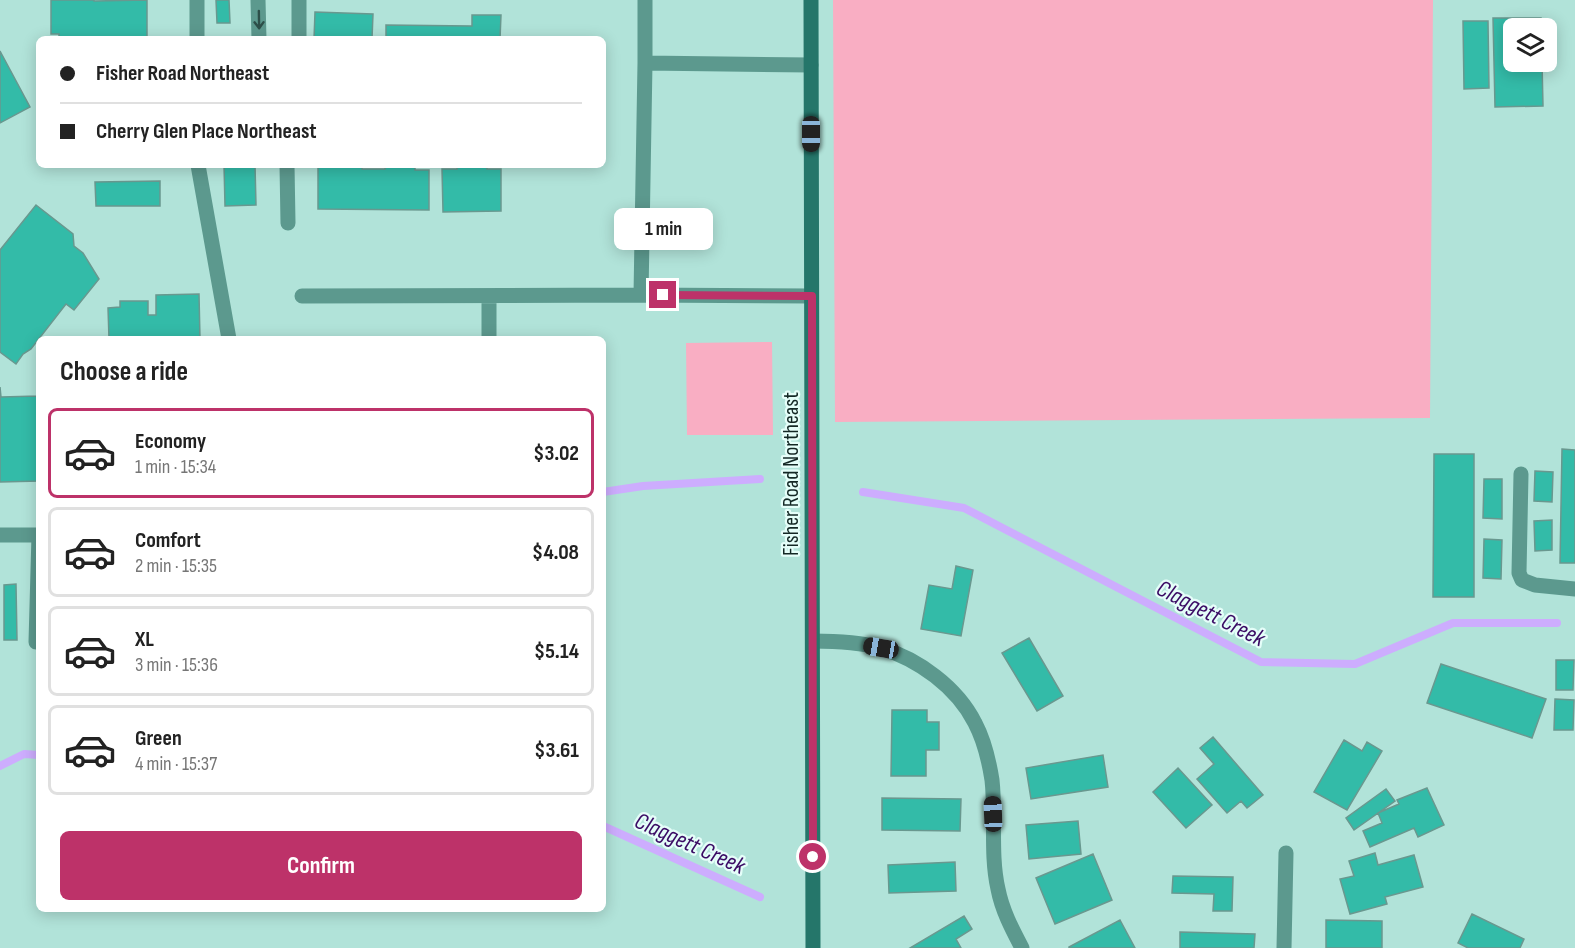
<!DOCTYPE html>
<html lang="en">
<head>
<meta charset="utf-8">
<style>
  :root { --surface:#fff; --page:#f2f2f2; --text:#222; --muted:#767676; --line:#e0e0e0; --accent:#bd3269 }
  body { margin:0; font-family:"Sofia Sans Condensed",sans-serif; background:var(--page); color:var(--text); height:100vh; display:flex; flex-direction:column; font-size:22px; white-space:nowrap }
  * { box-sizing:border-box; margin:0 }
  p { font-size:20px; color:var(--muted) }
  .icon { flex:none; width:33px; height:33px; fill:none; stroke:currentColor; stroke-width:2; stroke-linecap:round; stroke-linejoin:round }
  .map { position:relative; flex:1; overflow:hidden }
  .panel { position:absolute; left:36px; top:336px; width:570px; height:576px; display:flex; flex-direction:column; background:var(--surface); border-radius:9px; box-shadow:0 3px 15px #0003 }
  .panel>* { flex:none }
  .guide { position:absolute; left:36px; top:36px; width:570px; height:132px; border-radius:9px; box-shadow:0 3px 15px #0003; display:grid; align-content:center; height:132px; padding:0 24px; background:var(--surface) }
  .fabs { position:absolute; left:1503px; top:18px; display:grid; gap:12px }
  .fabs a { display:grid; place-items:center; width:54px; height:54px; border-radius:9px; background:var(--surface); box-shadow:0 3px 15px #0003; font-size:30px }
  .end { position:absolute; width:27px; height:27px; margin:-14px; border:8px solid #bd3269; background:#fff; box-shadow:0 0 0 3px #fff }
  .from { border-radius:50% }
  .bubble { position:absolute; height:42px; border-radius:9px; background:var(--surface); box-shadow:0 3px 15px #0003; font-size:20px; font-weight:700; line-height:42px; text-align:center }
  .car { position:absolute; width:18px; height:36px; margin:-18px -9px; border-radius:8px; box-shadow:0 0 4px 2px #0007; background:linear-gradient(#222 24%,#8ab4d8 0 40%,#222 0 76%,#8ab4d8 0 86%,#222 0) }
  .guide b { display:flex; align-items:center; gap:21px; height:57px; font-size:22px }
  .guide b+b { border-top:2px solid var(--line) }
  .guide i { width:15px; height:15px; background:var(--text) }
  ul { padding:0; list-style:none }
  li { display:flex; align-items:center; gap:18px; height:90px; margin:0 12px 9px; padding:0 12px; border:3px solid var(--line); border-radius:9px }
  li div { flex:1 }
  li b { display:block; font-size:22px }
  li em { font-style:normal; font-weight:700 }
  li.selected { border-color:var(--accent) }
  li>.icon { width:54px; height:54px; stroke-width:1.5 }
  h2 { padding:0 24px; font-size:27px; line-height:72px }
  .cta { display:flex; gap:12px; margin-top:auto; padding:12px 24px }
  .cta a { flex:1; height:69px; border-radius:9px; background:var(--accent); color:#fff; font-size:24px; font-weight:700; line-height:69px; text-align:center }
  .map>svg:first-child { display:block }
  .green { fill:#f9aec3 }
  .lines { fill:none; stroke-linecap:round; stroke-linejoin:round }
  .stream { stroke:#cdadfe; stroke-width:8 }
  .building { fill:#33bba8; stroke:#69988f; stroke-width:1.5 }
  .lane { stroke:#5c998e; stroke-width:15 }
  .street { stroke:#5c998e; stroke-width:15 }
  .secondary { stroke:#25766a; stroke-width:15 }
  .oneway { stroke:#2d4f49 }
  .route { stroke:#bd3269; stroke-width:8 }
  .labels { text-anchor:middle; stroke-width:4.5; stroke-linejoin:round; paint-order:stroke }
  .street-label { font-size:22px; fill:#132724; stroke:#e5fef9 }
  .water-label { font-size:24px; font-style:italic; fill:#3b0c65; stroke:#e5fef9 }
</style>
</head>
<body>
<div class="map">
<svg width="1575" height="948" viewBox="0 0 1575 948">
  <rect width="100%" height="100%" fill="#b1e3d9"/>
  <path class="green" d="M833,0H1433L1430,418L835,422Z
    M772,342L773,435H687L686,343Z"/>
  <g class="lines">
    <path class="stream" d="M603,492L643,486L760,479
      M863,492L964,508L1261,662L1355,664L1453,623H1557
      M0,766L24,754L39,755
      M603,826L760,897"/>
  </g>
  <path class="building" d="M51,0H94V1L147,0V39H59V34H51Z
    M216,0H229L230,23H217Z
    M315,12L373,14L372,39H314Z
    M472,15H501L500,39H386V25L472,26Z
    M1493,18H1541V28H1514V62H1542L1543,106L1495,107Z
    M1463,21H1488L1489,88L1464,89Z
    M0,51L30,107L0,123Z
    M224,165H255L256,205L225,206Z
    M318,165H362V169H385V165H415V170H429V210L318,209Z
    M457,165H487V169H501V211L443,212L442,169H457Z
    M160,181V206H96L95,182Z
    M36,205L73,234L74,246L83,253L99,279L74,310L66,304L31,349L23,354L16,364L0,352V250Z
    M199,294L200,339H109L108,308L120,307V301H148V315H156V295Z
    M0,387L1,397L38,396L39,389V481L0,482Z
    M1562,449L1575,450V563H1560Z
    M1434,454H1474V597H1433Z
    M1535,471L1553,472L1552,502L1534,501Z
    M1484,479H1502V519L1483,518Z
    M1552,520V550L1535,551L1534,521Z
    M1484,539L1502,540L1501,579L1483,578Z
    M956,566L973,570L961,636L921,629L929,585L952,589Z
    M16,584L17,640H4V585Z
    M1029,638L1063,696L1037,711L1002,653Z
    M1556,660H1574L1573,690H1556Z
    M1441,664L1546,699L1532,738L1427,703Z
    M1555,699L1574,700L1573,730H1554Z
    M892,710H927V722H939V750H926V776H891Z
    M1213,737L1263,795L1247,808L1241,801L1227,813L1197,779L1214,764L1200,748Z
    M1344,740L1362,751L1367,742L1382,751L1347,810L1314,792Z
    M1103,755L1108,787L1031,799L1026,768Z
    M1178,768L1212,805L1186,828L1153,792Z
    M1427,788L1444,825L1418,837L1414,828L1370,847L1363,831L1382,823L1378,813L1399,804L1397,800Z
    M1386,789L1395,801L1354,830L1346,818Z
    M882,798L961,799L960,831L882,830Z
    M1078,821L1081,854L1029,859L1026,825Z
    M1375,853L1378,865L1414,855L1423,887L1385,897L1387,904L1350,914L1340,879L1354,876L1349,861Z
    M1093,854L1112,900L1055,924L1036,878Z
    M955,862L956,891L889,893L888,865Z
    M1173,876L1233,877L1232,911H1213L1214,894L1172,893Z
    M1472,914L1524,939L1520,948H1468L1458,943Z
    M964,916L972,929L956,939L961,948H910Z
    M1120,920L1135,948H1069V947Z
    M1326,920L1382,921V948H1326Z
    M1180,932L1255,934L1254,948H1180Z"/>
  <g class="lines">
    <path class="lane" d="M813,641C835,641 859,642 881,648C918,659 957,687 975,723C984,740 989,761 992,780C996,815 990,854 998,889C1002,910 1012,929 1022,948
      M36,642L39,535
      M1284,948L1286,853"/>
    <path class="street" d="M197,0V39
      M258,0L259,39
      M299,0V39
      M645,0V63L811,65
      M198,165L229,339
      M287,165L288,223
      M641,295L811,296
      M302,296L641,295L645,63
      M489,296V339
      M1521,474L1519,573L1522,580L1535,585L1575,589
      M0,535H39"/>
    <path class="secondary" d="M811,0L813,948"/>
  </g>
  <defs><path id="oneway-shaft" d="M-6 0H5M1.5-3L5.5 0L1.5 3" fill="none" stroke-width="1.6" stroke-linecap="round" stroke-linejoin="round" transform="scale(1.5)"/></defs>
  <use class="oneway" href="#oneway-shaft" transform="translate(259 20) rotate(89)"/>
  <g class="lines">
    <path class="route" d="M663,295L812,296L813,857"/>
  </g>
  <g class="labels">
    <g class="street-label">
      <text transform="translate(790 474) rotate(-90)" y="8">Fisher Road Northeast</text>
    </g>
    <g class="water-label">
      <text transform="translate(1211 613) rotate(27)" y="8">Claggett Creek</text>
      <text transform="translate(690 843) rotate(24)" y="8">Claggett Creek</text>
    </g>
  </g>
</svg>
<div class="fabs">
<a><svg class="icon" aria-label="layers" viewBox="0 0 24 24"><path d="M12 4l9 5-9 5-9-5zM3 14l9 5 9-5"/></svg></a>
</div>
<i class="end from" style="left:813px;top:857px"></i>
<i class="end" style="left:663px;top:295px"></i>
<div class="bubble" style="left:614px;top:208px;width:99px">1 min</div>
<i class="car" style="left:811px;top:134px;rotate:180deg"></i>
<i class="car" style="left:881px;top:648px;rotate:280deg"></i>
<i class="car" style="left:993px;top:814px;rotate:358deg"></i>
<div class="guide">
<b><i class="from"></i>Fisher Road Northeast</b>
<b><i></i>Cherry Glen Place Northeast</b>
</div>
<section class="panel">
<h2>Choose a ride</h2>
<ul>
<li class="selected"><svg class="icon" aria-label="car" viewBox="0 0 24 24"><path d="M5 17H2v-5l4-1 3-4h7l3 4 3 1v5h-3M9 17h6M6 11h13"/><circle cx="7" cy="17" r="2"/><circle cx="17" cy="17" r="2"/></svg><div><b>Economy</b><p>1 min · 15:34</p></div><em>$3.02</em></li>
<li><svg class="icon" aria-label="car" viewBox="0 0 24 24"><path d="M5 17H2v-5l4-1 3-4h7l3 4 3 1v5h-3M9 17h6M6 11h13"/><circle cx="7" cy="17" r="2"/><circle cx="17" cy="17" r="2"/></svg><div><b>Comfort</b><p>2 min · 15:35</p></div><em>$4.08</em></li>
<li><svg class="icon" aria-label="car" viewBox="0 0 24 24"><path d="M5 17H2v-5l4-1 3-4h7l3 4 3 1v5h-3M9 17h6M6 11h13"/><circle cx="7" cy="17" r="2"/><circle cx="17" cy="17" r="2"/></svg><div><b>XL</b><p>3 min · 15:36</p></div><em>$5.14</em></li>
<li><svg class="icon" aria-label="car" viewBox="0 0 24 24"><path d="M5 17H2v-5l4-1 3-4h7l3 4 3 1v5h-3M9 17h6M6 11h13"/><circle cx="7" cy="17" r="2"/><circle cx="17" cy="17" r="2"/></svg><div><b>Green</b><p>4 min · 15:37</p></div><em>$3.61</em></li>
</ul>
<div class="cta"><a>Confirm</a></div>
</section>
</div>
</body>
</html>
